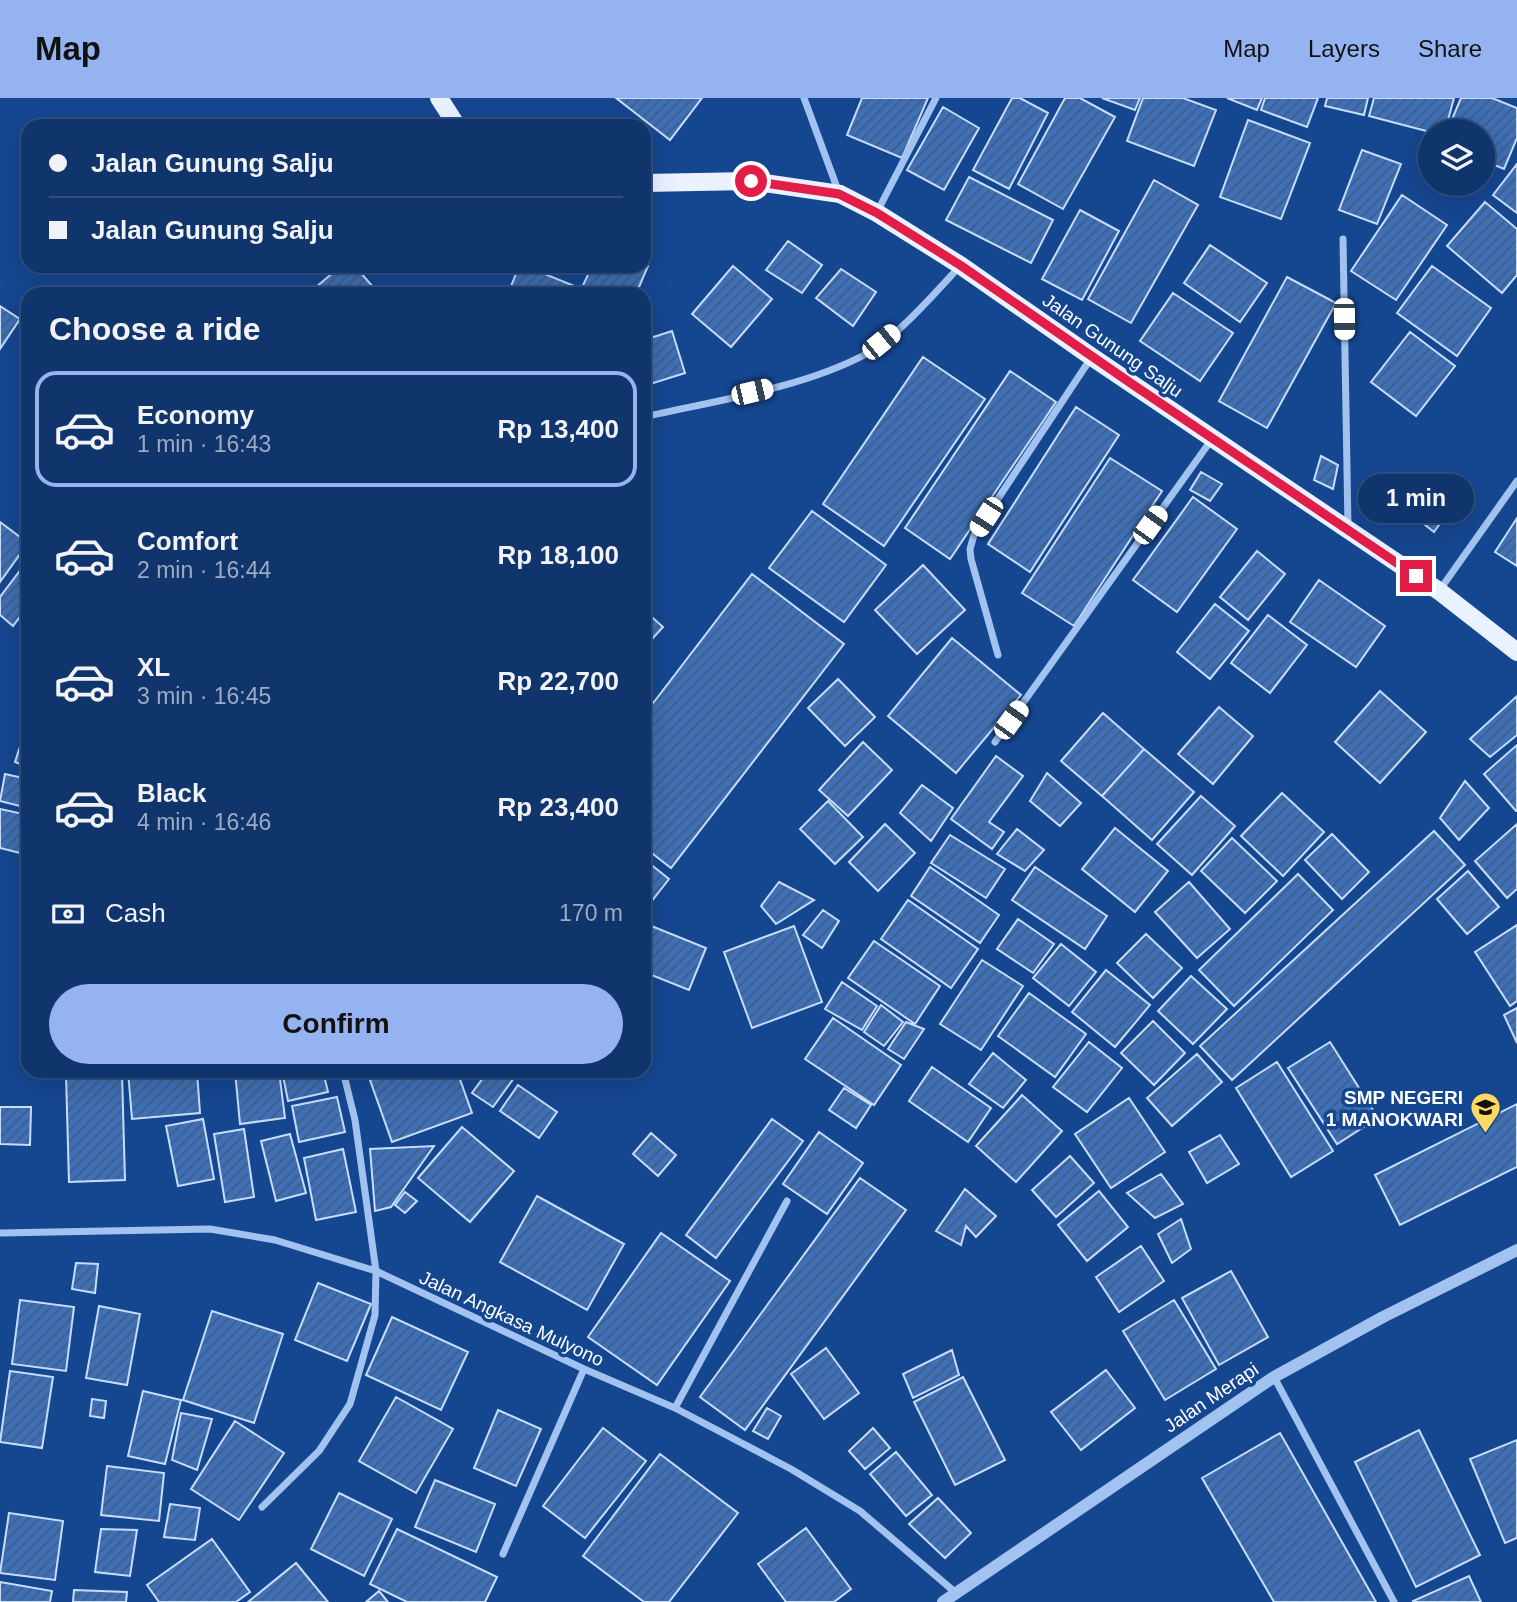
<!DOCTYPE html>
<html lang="en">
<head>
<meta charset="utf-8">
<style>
  :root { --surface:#10346c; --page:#1e3f74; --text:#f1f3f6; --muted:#9caac2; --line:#304f7f; --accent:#95b2f1 }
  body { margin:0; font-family:Arial,sans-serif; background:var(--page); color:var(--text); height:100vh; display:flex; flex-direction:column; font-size:26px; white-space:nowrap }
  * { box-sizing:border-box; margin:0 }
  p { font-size:23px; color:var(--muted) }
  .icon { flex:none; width:38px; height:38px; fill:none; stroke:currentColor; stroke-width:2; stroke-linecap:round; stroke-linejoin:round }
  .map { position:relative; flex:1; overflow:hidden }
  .panel { position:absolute; left:21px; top:189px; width:630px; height:791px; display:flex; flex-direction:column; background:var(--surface); border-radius:21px; box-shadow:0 7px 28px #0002,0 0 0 2px var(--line) }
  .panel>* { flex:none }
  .top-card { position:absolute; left:21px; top:21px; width:630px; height:154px; border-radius:21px; box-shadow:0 7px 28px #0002,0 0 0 2px var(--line); display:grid; align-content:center; height:154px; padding:0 28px; background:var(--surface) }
  .controls { position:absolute; left:1418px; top:21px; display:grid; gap:14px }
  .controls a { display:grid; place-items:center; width:77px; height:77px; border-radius:50%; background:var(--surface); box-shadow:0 7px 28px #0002,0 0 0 2px var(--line); font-size:35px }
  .end { position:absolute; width:32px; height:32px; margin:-16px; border:9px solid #e11d48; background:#fff; box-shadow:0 0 0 4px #fff }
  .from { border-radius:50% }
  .bubble { position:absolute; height:49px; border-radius:24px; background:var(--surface); box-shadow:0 7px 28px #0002,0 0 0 2px var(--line); font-size:23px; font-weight:700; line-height:49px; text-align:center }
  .car { position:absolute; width:21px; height:42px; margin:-21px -10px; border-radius:9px; box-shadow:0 0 5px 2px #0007; background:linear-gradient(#fff 24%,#345 0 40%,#fff 0 76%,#345 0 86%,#fff 0) }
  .top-card b { display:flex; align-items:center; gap:24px; height:66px; font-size:26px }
  .top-card b+b { border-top:2px solid var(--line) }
  .top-card i { width:18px; height:18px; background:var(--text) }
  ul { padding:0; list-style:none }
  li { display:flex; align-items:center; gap:21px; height:116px; margin:0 14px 10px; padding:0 14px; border:4px solid transparent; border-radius:21px }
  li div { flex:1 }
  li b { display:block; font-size:26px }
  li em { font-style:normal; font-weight:700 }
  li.selected { border-color:var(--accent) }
  li>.icon { width:63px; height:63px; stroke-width:1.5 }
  h2 { padding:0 28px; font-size:32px; line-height:84px }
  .pay { display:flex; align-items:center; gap:18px; height:77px; padding:0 28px; font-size:26px }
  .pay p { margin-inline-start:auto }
  .action { display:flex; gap:14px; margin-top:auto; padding:14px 28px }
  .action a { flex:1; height:80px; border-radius:42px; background:var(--accent); color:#111; font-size:28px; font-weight:700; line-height:80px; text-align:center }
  header { display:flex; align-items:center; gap:42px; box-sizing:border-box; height:98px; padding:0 35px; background:var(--accent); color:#111 }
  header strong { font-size:33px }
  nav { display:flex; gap:38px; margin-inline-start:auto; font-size:24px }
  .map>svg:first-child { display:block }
  .building { fill:url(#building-hatch); stroke:#c8ddfc; stroke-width:2 }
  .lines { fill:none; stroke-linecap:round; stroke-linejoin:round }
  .minor { stroke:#a2c2f0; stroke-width:7 }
  .tertiary { stroke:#a2c2f0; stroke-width:12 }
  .primary { stroke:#ebf2ff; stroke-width:18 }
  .route { stroke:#e11d48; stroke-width:9 }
  .labels { text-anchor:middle; stroke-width:7; stroke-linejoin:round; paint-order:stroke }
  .street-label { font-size:19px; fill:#fff; stroke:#154690 }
  .poi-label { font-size:19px; font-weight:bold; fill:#fff; stroke:#154690; text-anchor:end }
</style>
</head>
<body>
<header>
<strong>Map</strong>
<nav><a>Map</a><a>Layers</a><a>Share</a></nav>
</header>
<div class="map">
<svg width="1517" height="1504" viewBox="0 0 1517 1504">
  <defs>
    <pattern id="building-hatch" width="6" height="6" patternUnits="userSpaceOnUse" patternTransform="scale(1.75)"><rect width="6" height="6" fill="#3d70b9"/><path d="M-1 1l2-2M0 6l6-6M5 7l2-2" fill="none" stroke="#455c7d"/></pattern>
  </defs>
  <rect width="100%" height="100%" fill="#154690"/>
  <path class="building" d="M616,0H702L670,42Z
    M862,0H928L902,60L847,37Z
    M1012,0H1020L1048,15L1009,91L973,72Z
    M1065,0H1080L1115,19L1063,111L1018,86Z
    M1102,0H1140L1135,12Z
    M1143,0H1183L1216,12L1194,68L1127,43Z
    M1227,0H1262L1257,12Z
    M1265,0H1318L1307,29L1261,12Z
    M1327,0H1368L1364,17L1325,8Z
    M1374,0H1454L1445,33L1430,34L1369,18Z
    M1461,0H1492L1517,10V40L1504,71L1482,62V33H1447Z
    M943,9L979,30L944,92L907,72Z
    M1248,22L1310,45L1281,121L1220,99Z
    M1362,52L1401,66L1377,126L1339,112Z
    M1517,66V115L1493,97Z
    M969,79L1053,122L1031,165L946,122Z
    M1154,82L1198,107L1131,225L1088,201Z
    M1402,97L1447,127L1396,202L1351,173Z
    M1485,104L1517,131V177L1502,195L1447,148Z
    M1080,112L1119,133L1082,202L1042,181Z
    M788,143L822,167L802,195L766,172Z
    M1210,147L1267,185L1240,224L1184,185Z
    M644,166L648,168L636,196H579L592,168H644Z
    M341,168H355L379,196H312L310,194Z
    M519,168H525L577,189L575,196H508Z
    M733,168L772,201L731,249L692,216Z
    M1432,168L1491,210L1457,258L1397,215Z
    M841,171L876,194L853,228L816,200Z
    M1287,179L1336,205L1267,330L1219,303Z
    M1173,195L1233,235L1200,283L1140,243Z
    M0,208L20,221L0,251Z
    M672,233L685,275L644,288V242Z
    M1410,234L1455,268L1416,318L1371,284Z
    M923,259L985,301L884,448L823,406Z
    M1010,273L1056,304L950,461L905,430Z
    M1076,309L1119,337L1030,474L988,446Z
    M1321,358L1338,367L1333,391L1314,382Z
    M1110,360L1162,393L1074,528L1022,495Z
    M1201,374L1222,386L1210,403L1190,392Z
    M1402,380L1416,391L1399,414L1382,397Z
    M1436,391L1453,407L1434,434L1414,418Z
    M1193,399L1237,431L1177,514L1133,482Z
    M812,413L886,467L844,524L769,470Z
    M1517,420V468L1495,454Z
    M0,424L28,445L0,484Z
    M1257,453L1285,476L1248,522L1220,499Z
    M28,462V508L13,528L0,517V499Z
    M923,467L965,512L917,556L875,512Z
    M752,476L844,546L671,770L644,749V617Z
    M1319,482L1385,528L1356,569L1290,524Z
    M1215,506L1249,533L1210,581L1177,554Z
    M644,512L663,529L644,550Z
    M1268,517L1307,547L1270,595L1231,565Z
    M952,540L1021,597L956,675L888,618Z
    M838,581L875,619L845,648L808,610Z
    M1380,593L1426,634L1380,685L1335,644Z
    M1517,598V637L1490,659L1470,641Z
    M1219,609L1253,638L1213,686L1178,656Z
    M1103,615L1144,651L1102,698L1061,663Z
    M28,624V669L15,664Z
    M863,644L892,672L848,718L819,692Z
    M1517,647V713H1516L1484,676Z
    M1144,651L1194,694L1152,742L1102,698Z
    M996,658L1023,678L989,724L1004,734L992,751L951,721Z
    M1047,675L1081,705L1060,728L1030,703Z
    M5,676L28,681V710L0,703Z
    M1465,683L1489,710L1459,742L1440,720Z
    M922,687L953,710L931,743L900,715Z
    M1282,695L1324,734L1283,778L1241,738Z
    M1201,698L1235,728L1192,777L1157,746Z
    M828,703L863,739L835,766L800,731Z
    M0,711L28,717V757L0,750Z
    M885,726L915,755L878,793L849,764Z
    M1517,726V791L1507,800L1475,763Z
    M1115,730L1168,773L1135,814L1082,771Z
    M1017,731L1044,752L1025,773L997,756Z
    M1434,733L1465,767L1232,982L1200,948Z
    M1332,736L1369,774L1342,801L1305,762Z
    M950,737L1005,771L986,800L931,765Z
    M1232,740L1277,783L1245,815L1201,773Z
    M644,761L669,781L644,813Z
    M930,769L999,817L980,845L911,798Z
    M1035,769L1107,818L1085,851L1012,802Z
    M1468,773L1499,809L1467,836L1437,801Z
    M1298,776L1333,812L1234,908L1199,872Z
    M779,784L814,802L776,826L761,808Z
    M1189,784L1230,831L1197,860L1155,814Z
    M908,802L978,851L951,890L881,841Z
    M823,812L839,823L822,850L803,837Z
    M1018,821L1054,846L1033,875L997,851Z
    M644,825L706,850L689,892L644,874Z
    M1517,827V903L1510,908L1475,854Z
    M794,828L822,904L752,930L724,854Z
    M1146,836L1182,870L1153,900L1117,865Z
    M874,843L940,888L915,926L848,880Z
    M1061,846L1096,874L1069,908L1033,880Z
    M982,862L1023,888L981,952L940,926Z
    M1106,872L1150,907L1115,949L1072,914Z
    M1191,878L1227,911L1193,946L1158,913Z
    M842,884L877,908L862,932L825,911Z
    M1029,895L1086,936L1055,979L998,938Z
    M881,907L903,924L884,948L864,934Z
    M1517,910V945L1504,917Z
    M833,920L901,967L874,1007L805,961Z
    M1153,923L1185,955L1154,987L1121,955Z
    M906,924L924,931L904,961L888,951Z
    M1089,944L1122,970L1087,1014L1053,989Z
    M1330,944L1378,1020L1337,1046L1288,970Z
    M993,955L1026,982L1003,1010L969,986Z
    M1197,956L1222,984L1172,1028L1147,1000Z
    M1277,964L1333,1053L1291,1079L1236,990Z
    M932,969L991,1010L968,1044L909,1003Z
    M128,973H197L200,1015L132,1021Z
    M235,973H279L285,1020L240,1026Z
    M282,973H323L328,994L288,1003Z
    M395,973H457L472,1015L392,1044L370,982Z
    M488,973H519L493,1009L472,995Z
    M122,975L125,1082L69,1084L66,977Z
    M518,987L557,1014L539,1040L500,1013Z
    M844,990L871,1007L856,1030L829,1012Z
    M1022,997L1062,1033L1016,1084L976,1048Z
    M337,999L345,1034L299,1044L292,1008Z
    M1129,1000L1165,1054L1111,1090L1075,1036Z
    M1517,1006V1069L1400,1127L1375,1077Z
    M0,1009H31L30,1047L0,1046Z
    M203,1021L214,1081L178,1088L166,1028Z
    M772,1021L803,1043L716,1160L686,1137Z
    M462,1029L514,1073L470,1124L418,1080Z
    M244,1031L254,1099L225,1104L214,1036Z
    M819,1034L863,1065L827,1116L783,1086Z
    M651,1035L676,1057L658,1078L633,1056Z
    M290,1036L306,1095L276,1103L261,1043Z
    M1220,1037L1239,1066L1207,1085L1189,1054Z
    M434,1048L391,1109L375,1113L370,1051Z
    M343,1051L356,1114L316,1122L304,1060Z
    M1070,1058L1094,1085L1056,1119L1032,1092Z
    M1161,1076L1183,1106L1155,1120L1127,1095Z
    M860,1080L906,1112L745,1332L700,1299Z
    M965,1091L996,1118L976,1139L966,1128L961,1147L936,1133Z
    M1099,1093L1128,1129L1087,1163L1058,1127Z
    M405,1094L417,1103L405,1115L395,1107Z
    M537,1098L624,1146L587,1212L500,1164Z
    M1181,1121L1191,1151L1172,1165L1158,1136Z
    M661,1135L730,1183L657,1287L588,1239Z
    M1141,1148L1164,1183L1119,1214L1096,1179Z
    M76,1165L98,1166L95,1195L72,1191Z
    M1231,1173L1268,1239L1219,1267L1182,1200Z
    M318,1185L371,1206L347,1263L295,1242Z
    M20,1202L74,1209L66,1273L12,1266Z
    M1174,1202L1216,1271L1165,1302L1123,1233Z
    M99,1208L140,1216L127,1287L86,1280Z
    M212,1213L283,1236L254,1325L183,1302Z
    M392,1219L468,1254L441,1312L366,1277Z
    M826,1250L859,1295L824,1321L791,1276Z
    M952,1252L959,1277L913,1300L903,1276Z
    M1106,1272L1135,1310L1081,1352L1051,1314Z
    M10,1273L53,1279L42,1350L0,1344Z
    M963,1279L1005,1362L955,1387L914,1304Z
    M143,1293L181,1302L165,1366L128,1358Z
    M396,1299L453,1331L416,1395L359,1363Z
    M92,1301L106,1303L104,1320L90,1318Z
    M767,1310L781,1318L768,1341L753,1333Z
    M498,1312L541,1331L516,1388L474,1370Z
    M181,1315L212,1321L197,1372L172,1362Z
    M235,1323L284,1355L239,1422L191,1391Z
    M603,1330L646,1363L585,1440L543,1408Z
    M873,1330L890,1350L865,1371L849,1353Z
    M1419,1332L1480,1457L1416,1489L1355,1364Z
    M1280,1335L1376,1504H1274L1202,1380Z
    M1517,1342V1440L1505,1445L1470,1361Z
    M896,1354L932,1397L906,1418L870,1376Z
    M660,1356L738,1415L669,1504H644L583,1458Z
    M107,1368L164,1375L159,1423L101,1417Z
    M435,1382L495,1406L476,1454L415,1429Z
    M339,1395L392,1421L364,1478L311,1451Z
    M938,1400L971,1435L945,1460L909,1426Z
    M170,1406L200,1410L195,1442L164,1439Z
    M9,1415L63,1423L55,1482L0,1475Z
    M806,1430L851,1491L834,1504H786L758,1466Z
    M101,1431L137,1432L130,1478L95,1474Z
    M397,1431L497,1479L485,1504H407L370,1486Z
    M212,1441L250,1494L236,1504H159L147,1487Z
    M296,1465L328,1504H248Z
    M1469,1478L1481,1504H1414L1413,1503Z
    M0,1484L52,1493L50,1504H0Z
    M74,1492L127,1494L126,1504H73Z
    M379,1493L388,1504H366Z"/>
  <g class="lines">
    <path class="minor" d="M804,0L839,95
      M877,114L936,0
      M1343,141L1348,429
      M644,319C714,303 803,290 866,256C897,239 936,194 960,168
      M1439,493L1517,383
      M998,557L971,461L970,451L974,437L1091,260
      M995,644L1212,341
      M0,1135L210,1131L275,1142L376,1173L584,1271L675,1310L791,1371L860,1413L956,1495
      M1274,1279L1394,1504
      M675,1310L787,1103
      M262,1409L319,1353L350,1306L375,1217L376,1173L355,1022L343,973
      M503,1456L584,1271"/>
    <path class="tertiary" d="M943,1504L1274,1279L1383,1219L1517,1152"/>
    <path class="primary" d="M439,0L457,28
      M644,85L751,83L840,96L877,115L960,167L1092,259L1439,493L1517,554"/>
  </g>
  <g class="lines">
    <path class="route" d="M751,83L839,96L877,115L960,167L1132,286L1416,478"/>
  </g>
  <defs>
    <symbol id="school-pin" viewBox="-11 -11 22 30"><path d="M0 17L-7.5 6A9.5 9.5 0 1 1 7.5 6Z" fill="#ffd861" stroke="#154690"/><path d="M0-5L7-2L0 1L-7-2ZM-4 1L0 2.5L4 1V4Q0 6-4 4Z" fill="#111"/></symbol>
  </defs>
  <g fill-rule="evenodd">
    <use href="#school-pin" x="1468" y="992" width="35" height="47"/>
  </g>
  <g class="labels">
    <g class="street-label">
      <text transform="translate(1113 247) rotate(35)" y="7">Jalan Gunung Salju</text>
      <text transform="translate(512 1220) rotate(25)" y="7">Jalan Angkasa Mulyono</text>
      <text transform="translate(1211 1299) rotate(-34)" y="7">Jalan Merapi</text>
    </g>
    <g class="poi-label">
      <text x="1463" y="1006">SMP NEGERI<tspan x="1463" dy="22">1 MANOKWARI</tspan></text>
    </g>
  </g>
</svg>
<div class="controls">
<a><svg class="icon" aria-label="layers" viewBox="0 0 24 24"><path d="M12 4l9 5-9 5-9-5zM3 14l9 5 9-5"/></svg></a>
</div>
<i class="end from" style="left:751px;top:83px"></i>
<i class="end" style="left:1416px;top:478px"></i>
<div class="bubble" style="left:1358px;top:376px;width:116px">1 min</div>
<i class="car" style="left:1344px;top:221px;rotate:179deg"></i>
<i class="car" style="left:881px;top:244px;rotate:51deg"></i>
<i class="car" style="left:752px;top:294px;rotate:77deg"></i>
<i class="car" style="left:986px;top:419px;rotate:213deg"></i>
<i class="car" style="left:1150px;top:427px;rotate:36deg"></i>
<i class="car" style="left:1011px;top:622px;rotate:36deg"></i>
<div class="top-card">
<b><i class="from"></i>Jalan Gunung Salju</b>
<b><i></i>Jalan Gunung Salju</b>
</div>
<section class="panel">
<h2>Choose a ride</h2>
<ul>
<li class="selected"><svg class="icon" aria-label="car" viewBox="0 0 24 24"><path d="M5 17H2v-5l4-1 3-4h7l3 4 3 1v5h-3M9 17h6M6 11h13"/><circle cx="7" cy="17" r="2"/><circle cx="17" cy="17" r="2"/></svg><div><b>Economy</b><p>1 min · 16:43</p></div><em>Rp 13,400</em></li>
<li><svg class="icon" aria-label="car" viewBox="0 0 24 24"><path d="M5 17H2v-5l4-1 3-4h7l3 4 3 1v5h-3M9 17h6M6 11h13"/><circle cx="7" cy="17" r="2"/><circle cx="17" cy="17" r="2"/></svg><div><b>Comfort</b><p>2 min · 16:44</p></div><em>Rp 18,100</em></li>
<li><svg class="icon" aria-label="car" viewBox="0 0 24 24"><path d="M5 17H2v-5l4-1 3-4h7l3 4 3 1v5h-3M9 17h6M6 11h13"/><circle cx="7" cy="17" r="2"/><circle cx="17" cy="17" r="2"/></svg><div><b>XL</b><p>3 min · 16:45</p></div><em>Rp 22,700</em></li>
<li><svg class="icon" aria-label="car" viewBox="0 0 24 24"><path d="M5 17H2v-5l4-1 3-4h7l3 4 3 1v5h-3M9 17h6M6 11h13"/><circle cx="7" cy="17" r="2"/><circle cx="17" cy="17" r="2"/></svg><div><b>Black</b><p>4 min · 16:46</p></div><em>Rp 23,400</em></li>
</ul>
<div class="pay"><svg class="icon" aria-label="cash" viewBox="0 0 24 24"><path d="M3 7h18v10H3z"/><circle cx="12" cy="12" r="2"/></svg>Cash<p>170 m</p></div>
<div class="action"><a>Confirm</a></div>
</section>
</div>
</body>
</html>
